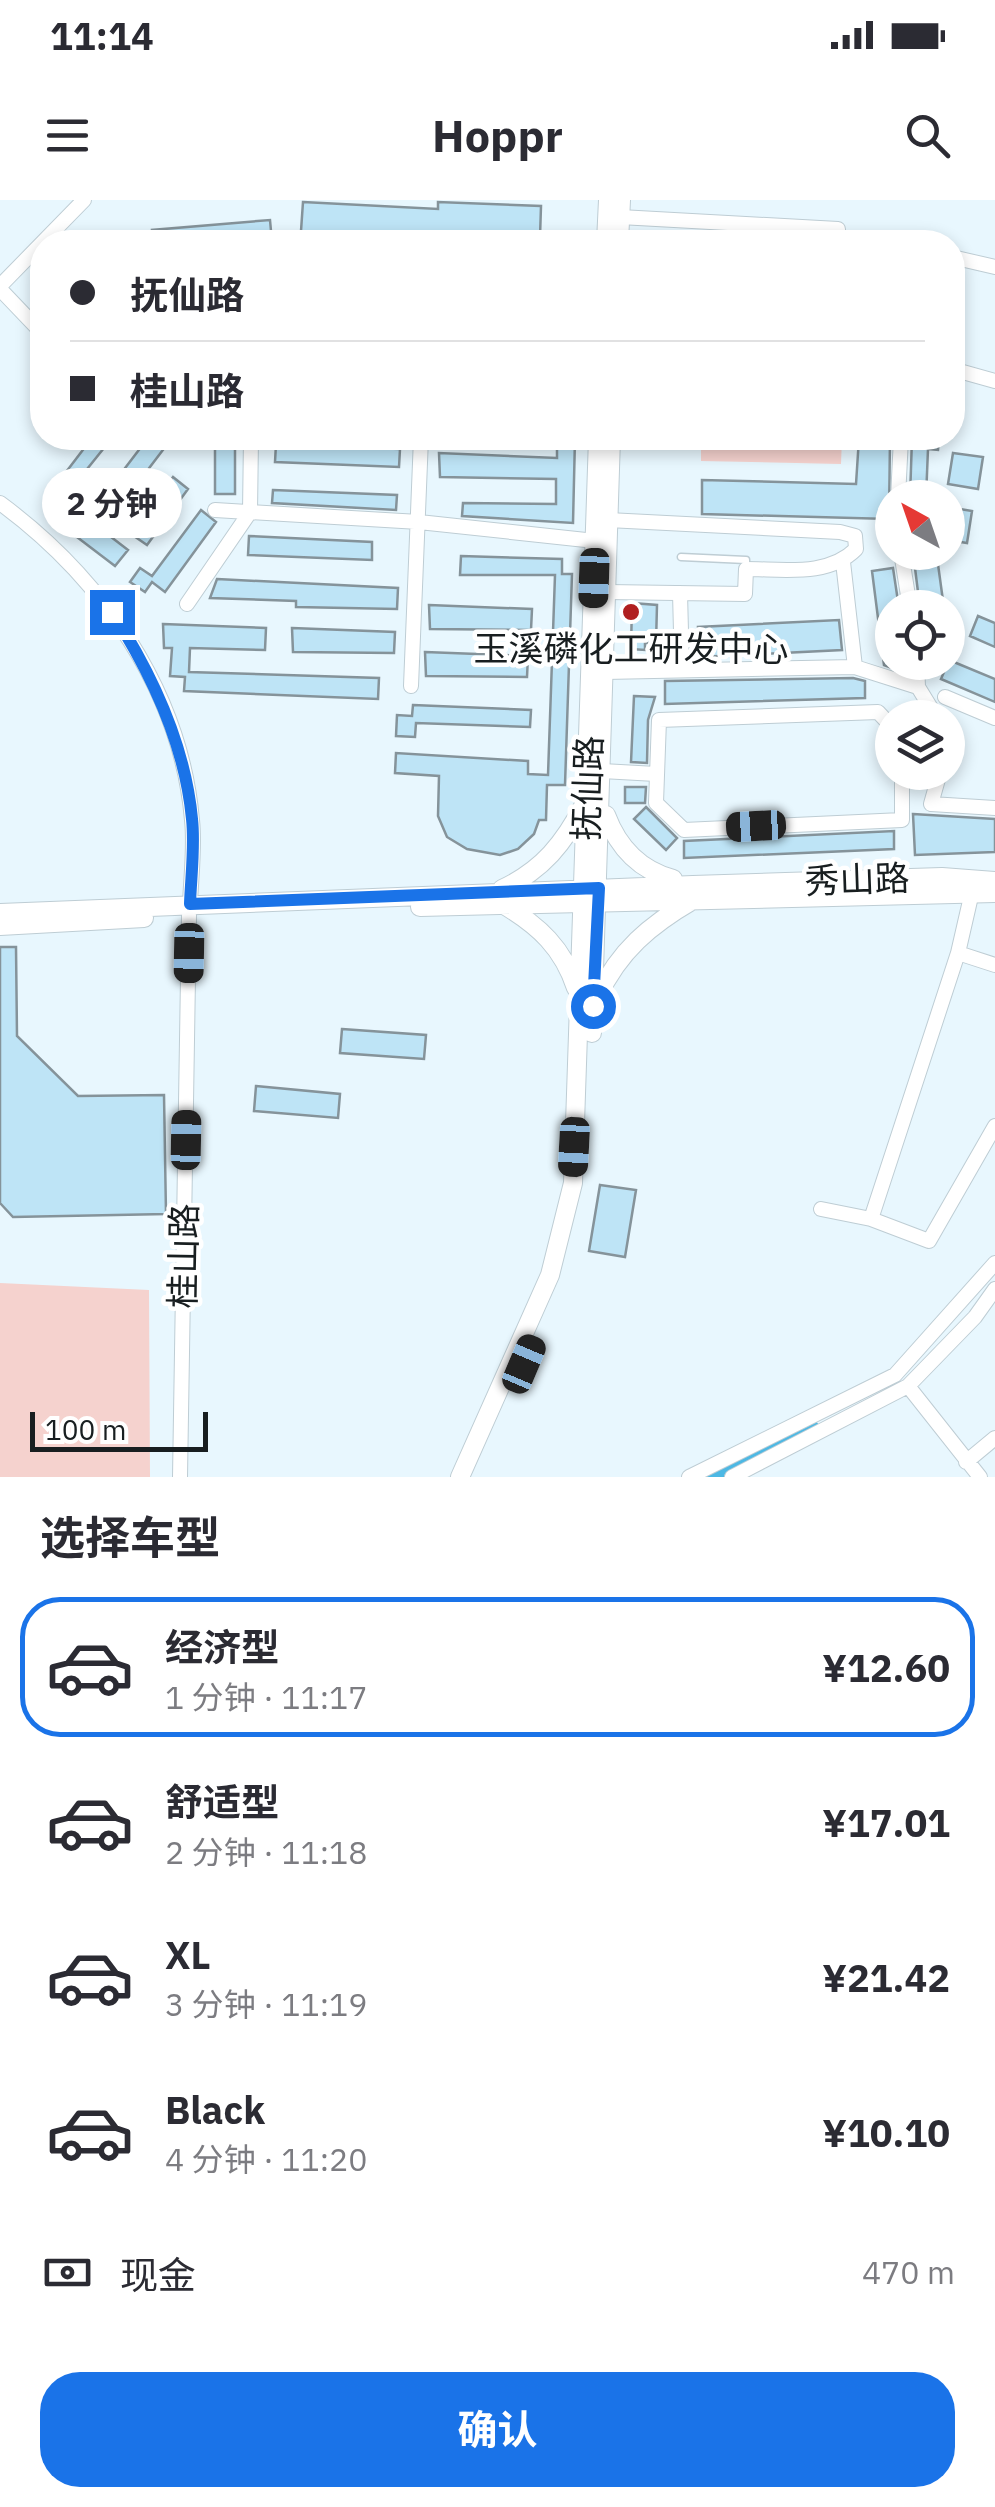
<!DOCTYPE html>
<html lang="zh">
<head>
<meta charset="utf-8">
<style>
  :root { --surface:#fff; --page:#f2f2f3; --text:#2b2b33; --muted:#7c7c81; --line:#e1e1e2; --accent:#1a73e8 }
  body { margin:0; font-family:"IBM Plex Sans","Noto Sans SC",sans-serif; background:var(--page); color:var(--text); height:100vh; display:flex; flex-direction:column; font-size:38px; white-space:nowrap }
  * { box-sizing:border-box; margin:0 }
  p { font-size:32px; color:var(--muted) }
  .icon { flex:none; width:55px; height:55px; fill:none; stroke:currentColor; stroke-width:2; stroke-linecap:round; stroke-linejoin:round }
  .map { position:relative; height:1277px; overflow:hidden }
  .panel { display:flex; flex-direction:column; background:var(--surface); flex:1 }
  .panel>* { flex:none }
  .top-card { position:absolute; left:30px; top:30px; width:935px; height:220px; border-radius:40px; box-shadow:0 5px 15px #0003; display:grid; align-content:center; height:220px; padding:0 40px; background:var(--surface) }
  .needle { width:65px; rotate:320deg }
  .buttons { position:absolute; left:875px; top:280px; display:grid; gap:20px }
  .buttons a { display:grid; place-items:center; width:90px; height:90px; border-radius:50%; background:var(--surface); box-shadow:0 5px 15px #0003; font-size:50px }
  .scale { position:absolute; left:30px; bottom:25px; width:178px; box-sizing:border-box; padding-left:10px; border:5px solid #181e20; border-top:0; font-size:28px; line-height:35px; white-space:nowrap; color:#181e20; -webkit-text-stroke:8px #fff; paint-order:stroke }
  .end { position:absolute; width:45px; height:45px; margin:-22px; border:12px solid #1a73e8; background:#fff; box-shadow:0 0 0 5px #fff }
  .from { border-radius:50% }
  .bubble { position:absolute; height:70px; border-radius:35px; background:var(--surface); box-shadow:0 5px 15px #0003; font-size:32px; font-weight:700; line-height:70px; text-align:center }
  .car { position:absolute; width:30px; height:60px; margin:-30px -15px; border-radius:12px; box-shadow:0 0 8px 2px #0007; background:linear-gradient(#222 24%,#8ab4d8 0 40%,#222 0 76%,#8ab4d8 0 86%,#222 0) }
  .top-card b { display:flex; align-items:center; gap:35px; height:95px; font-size:38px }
  .top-card b+b { border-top:2px solid var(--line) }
  .top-card i { width:25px; height:25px; background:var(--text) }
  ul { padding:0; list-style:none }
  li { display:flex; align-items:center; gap:30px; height:140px; margin:0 20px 15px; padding:0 20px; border:5px solid transparent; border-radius:40px }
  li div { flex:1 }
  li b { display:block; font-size:38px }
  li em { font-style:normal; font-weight:700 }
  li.active { border-color:var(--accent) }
  li>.icon { width:90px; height:90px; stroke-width:1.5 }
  h2 { padding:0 40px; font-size:45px; line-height:120px }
  .pay { display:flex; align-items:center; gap:25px; height:110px; padding:0 40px; font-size:38px }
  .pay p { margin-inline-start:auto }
  .action { display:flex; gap:20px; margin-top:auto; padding:20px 40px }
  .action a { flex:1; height:115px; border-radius:40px; background:var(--accent); color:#fff; font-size:40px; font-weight:700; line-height:115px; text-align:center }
  .status { display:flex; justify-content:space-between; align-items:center; height:70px; padding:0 50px; background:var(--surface); direction:ltr }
  .status svg { height:28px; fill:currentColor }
  header { display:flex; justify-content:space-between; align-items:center; height:130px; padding:0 40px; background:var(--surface); font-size:45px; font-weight:700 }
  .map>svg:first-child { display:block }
  .green { fill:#f5d2ce }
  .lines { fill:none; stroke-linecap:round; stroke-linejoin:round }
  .river { stroke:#4db8e4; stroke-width:22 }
  .building { fill:#bee4f6; stroke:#85939a; stroke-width:2.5 }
  .lane-casing { stroke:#becdd4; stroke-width:9 }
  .street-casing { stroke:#becdd4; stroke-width:16 }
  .secondary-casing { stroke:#becdd4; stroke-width:20 }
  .lane { stroke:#fff; stroke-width:6 }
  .street { stroke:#fff; stroke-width:14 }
  .secondary { stroke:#fff; stroke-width:18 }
  .route { stroke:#1a73e8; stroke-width:12 }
  .poi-dot { fill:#b01f20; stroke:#fff; stroke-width:4 }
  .labels { text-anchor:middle; stroke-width:9; stroke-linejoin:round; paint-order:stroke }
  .poi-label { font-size:35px; fill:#181e20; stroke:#fff }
  .street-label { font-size:35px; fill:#181e20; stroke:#fff }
</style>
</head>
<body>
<div class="status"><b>11:14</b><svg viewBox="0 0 49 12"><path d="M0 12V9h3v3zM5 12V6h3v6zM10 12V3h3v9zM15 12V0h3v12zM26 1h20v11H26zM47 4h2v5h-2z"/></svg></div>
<header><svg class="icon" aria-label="menu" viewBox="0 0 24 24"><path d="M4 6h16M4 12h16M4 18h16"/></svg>Hoppr<svg class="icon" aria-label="search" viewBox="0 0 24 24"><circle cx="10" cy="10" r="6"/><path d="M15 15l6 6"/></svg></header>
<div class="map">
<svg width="995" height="1277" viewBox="0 0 995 1277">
  <rect width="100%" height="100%" fill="#e8f7fe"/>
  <path class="green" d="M701,238H842L841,264L701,261Z
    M0,1083L149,1090L150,1277H0Z"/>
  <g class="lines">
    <path class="river" d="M713,1277L809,1230"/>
  </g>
  <path class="building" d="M303,2L438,9V2L541,6L540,37L301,31Z
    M270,20L272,42H153L152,30Z
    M669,33L721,34V42H669Z
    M92,238H112L63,299L87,318L148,238H172L102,330L128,350L115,366L48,315L59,300L50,293Z
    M215,238H235V294H215Z
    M557,238H575L573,323L462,316L463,303L556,304V279L440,277L439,253L557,258Z
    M859,238H890L889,319L702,314V280L856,284Z
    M912,238H939L938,250L928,249L926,298H910Z
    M276,244L400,249L399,267L275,262Z
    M953,253L983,257L978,289L948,284Z
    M173,277L188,289L147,345L131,334Z
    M273,290L397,295L396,310L272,303Z
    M948,307L972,311L967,343L948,340Z
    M201,310L216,322L165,392L152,382L145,392L130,382L140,368L152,376Z
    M249,336L372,342V360L248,355Z
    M461,356L562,359V374H572L565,585H547L546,620H539L534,634L518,649L500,655L467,649L447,637L438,616L439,576L395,573L396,553L528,561V574L548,575L555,375H460Z
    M937,357L944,408H920L914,360Z
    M893,368L899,408H892V468L884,465L872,371Z
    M217,379L398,388L397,409L296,407V401L210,398Z
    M632,403L657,405L656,443H645V450L631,449Z
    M429,405L532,409L531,430L430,429Z
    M978,416L995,423V447L970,436Z
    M839,420L842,450L700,457L698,427Z
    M163,424L266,428L265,450L190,448L189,472L379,478L378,499L184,491L185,477L170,476L172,448H164Z
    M292,428L395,432L394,453L293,452Z
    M425,452L528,456L527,477L426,476Z
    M949,460L995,479V502L941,479Z
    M853,478L865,481V498L665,504V481Z
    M634,496L655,497L648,520L647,563L631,562Z
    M413,505L531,510L530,527L416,523L415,537L396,536L397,515L412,516Z
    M625,587H646L645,603H625Z
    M646,607L677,638L666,650L634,619Z
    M913,614L995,619V652L915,655Z
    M894,631V649L684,658V641Z
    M0,747H16L17,836L78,896L164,895L166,1014L13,1017L0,1003Z
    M342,829L426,835L424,859L340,853Z
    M256,886L340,894L338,918L254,911Z
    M600,985L636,990L625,1057L589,1051Z"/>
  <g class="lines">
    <defs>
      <path id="lane" d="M681,357L746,360V368"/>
      <path id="street" d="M620,17L838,29L837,42
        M952,57L995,67
        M0,86L84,0
        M0,89L42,133
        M952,169L995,181
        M898,298L901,238
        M0,303C102,378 181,491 192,620C195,647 191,676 190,704
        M215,310L419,322L595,341
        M901,352L910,408
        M843,362L855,467
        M607,392L745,394L746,369C784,369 828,377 856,349L855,336L840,332L608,320
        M680,393L682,470
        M187,404L250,312L251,238
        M917,462L918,487
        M605,472L855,467L918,487L937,518
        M411,486L421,238
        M945,497L995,518
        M892,527L878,512L659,520L656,603L684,630L902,620V572
        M602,571L656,574
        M940,572L931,604L995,608
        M958,753L995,765
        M821,1009L871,1019L929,1041L995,926
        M871,1019L958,753L972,692
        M908,1186L980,1277
        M966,1262L995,1238
        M180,1277L189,715
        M689,1277L895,1175L995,1063
        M732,1277L908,1186L975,1117L995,1089"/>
      <path id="secondary" d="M606,42L608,0
        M619,42L621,0
        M606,615C618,647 639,670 673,679
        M502,689C543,670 564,643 585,603
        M504,705C539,726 563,748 576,788
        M420,707L995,693
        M0,713L693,685L942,677L995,681
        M0,726L144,718
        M598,796C619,751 650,725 693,700
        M592,833L611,238
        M460,1277L550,1075L573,983L598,238"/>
    </defs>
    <use href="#lane" class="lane-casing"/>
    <use href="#street" class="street-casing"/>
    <use href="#secondary" class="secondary-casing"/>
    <use href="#lane" class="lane"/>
    <use href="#street" class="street"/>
    <use href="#secondary" class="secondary"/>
  </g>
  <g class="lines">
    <path class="route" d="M112,412C152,474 185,544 192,619C195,646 191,676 190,704L599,688L593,806"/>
  </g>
  <circle class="poi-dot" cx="631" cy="412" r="10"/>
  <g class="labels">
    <g class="poi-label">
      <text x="631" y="461">玉溪磷化工研发中心</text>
    </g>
    <g class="street-label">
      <text transform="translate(588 588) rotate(-88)" y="12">抚仙路</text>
      <text transform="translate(857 680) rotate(-2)" y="12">秀山路</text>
      <text transform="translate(184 1056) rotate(-89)" y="12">桂山路</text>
    </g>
  </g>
</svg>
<div class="buttons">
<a><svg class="needle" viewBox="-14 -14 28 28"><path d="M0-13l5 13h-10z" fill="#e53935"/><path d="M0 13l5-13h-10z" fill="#7c7c81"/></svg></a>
<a><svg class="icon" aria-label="locate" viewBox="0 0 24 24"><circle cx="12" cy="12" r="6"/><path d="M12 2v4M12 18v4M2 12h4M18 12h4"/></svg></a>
<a><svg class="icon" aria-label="layers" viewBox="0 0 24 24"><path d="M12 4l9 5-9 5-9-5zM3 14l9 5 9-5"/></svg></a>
</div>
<div class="scale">100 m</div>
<i class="end from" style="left:593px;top:806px"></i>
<i class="end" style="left:112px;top:412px"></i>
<div class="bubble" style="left:42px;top:268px;width:140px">2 分钟</div>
<i class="car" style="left:594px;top:378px;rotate:182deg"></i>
<i class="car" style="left:756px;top:626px;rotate:267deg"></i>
<i class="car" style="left:189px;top:753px;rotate:181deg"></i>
<i class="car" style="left:186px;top:940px;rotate:1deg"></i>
<i class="car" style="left:574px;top:947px;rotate:183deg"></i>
<i class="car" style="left:524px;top:1164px;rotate:23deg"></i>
<div class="top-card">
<b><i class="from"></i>抚仙路</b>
<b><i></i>桂山路</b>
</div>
</div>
<section class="panel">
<h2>选择车型</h2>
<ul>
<li class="active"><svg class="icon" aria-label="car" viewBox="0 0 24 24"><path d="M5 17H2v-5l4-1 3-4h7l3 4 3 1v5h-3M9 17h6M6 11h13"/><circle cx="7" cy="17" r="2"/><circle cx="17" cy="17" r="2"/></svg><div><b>经济型</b><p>1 分钟 · 11:17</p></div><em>¥12.60</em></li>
<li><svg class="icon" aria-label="car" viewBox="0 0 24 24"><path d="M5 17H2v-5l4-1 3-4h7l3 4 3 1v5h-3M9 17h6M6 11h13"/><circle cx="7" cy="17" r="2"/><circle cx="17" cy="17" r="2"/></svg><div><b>舒适型</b><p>2 分钟 · 11:18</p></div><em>¥17.01</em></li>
<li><svg class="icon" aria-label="car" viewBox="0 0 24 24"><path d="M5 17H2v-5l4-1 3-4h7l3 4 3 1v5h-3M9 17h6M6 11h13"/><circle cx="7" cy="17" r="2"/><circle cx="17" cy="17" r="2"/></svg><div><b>XL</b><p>3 分钟 · 11:19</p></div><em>¥21.42</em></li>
<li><svg class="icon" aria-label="car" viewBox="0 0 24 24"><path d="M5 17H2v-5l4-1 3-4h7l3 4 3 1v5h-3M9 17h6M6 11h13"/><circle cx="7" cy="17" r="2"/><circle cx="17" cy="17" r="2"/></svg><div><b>Black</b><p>4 分钟 · 11:20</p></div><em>¥10.10</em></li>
</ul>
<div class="pay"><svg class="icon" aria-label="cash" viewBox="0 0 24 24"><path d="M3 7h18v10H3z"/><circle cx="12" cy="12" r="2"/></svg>现金<p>470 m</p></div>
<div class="action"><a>确认</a></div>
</section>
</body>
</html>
